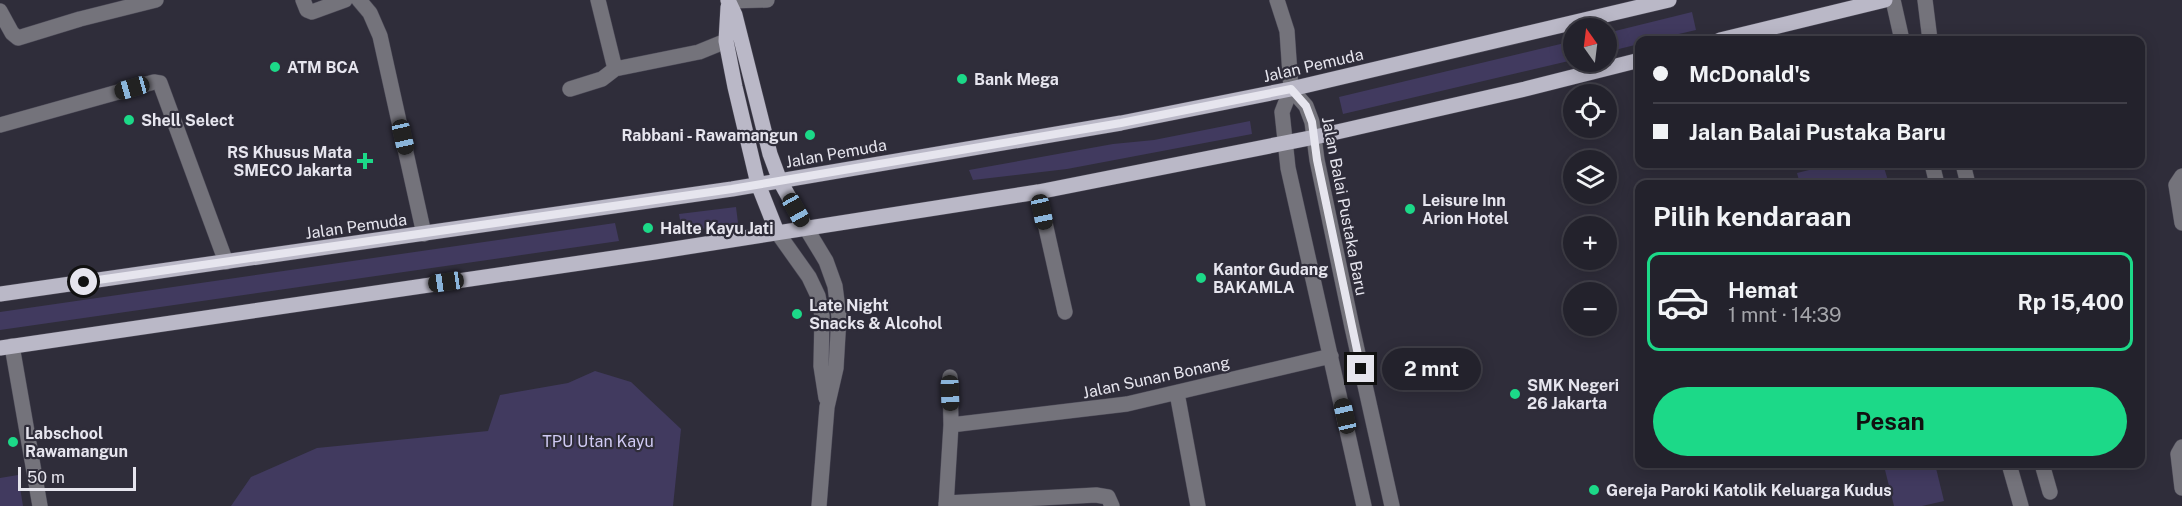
<!DOCTYPE html>
<html lang="id">
<head>
<meta charset="utf-8">
<style>
  :root { --surface:#23222c; --page:#2f2f38; --text:#f1f3f6; --muted:#a3a4a9; --line:#403f48; --accent:#1cd988 }
  body { margin:0; font-family:"Public Sans",sans-serif; background:var(--page); color:var(--text); height:100vh; display:flex; flex-direction:column; font-size:22px; white-space:nowrap }
  * { box-sizing:border-box; margin:0 }
  p { font-size:20px; color:var(--muted) }
  .icon { flex:none; width:33px; height:33px; fill:none; stroke:currentColor; stroke-width:2; stroke-linecap:round; stroke-linejoin:round }
  .map { position:relative; flex:1; overflow:hidden }
  .sheet { position:absolute; left:1635px; top:180px; width:510px; height:288px; display:flex; flex-direction:column; background:var(--surface); border-radius:12px; box-shadow:0 3px 15px #0003,0 0 0 2px var(--line) }
  .sheet>* { flex:none }
  .hud { position:absolute; left:1635px; top:36px; width:510px; height:132px; border-radius:12px; box-shadow:0 3px 15px #0003,0 0 0 2px var(--line); display:grid; align-content:center; height:132px; padding:0 18px; background:var(--surface) }
  .needle { width:39px; rotate:346deg }
  .controls { position:absolute; left:1563px; top:18px; display:grid; gap:12px }
  .controls a { display:grid; place-items:center; width:54px; height:54px; border-radius:50%; background:var(--surface); box-shadow:0 3px 15px #0003,0 0 0 2px var(--line); font-size:30px }
  .scale { position:absolute; left:18px; bottom:15px; width:118px; box-sizing:border-box; padding-left:6px; border:3px solid #e6e5ee; border-top:0; font-size:16px; line-height:21px; white-space:nowrap; color:#e6e5ee; -webkit-text-stroke:4px #2f2d3a; paint-order:stroke }
  .end { position:absolute; width:27px; height:27px; margin:-14px; border:8px solid #e6e5ee; background:#111; box-shadow:0 0 0 3px #111 }
  .from { border-radius:50% }
  .bubble { position:absolute; height:42px; border-radius:21px; background:var(--surface); box-shadow:0 3px 15px #0003,0 0 0 2px var(--line); font-size:20px; font-weight:700; line-height:42px; text-align:center }
  .car { position:absolute; width:18px; height:36px; margin:-18px -9px; border-radius:8px; box-shadow:0 0 4px 2px #0007; background:linear-gradient(#222 24%,#8ab4d8 0 40%,#222 0 76%,#8ab4d8 0 86%,#222 0) }
  .hud b { display:flex; align-items:center; gap:21px; height:57px; font-size:22px }
  .hud b+b { border-top:2px solid var(--line) }
  .hud i { width:15px; height:15px; background:var(--text) }
  ul { padding:0; list-style:none }
  li { display:flex; align-items:center; gap:18px; height:99px; margin:0 12px 9px; padding:0 6px; border:3px solid transparent; border-radius:12px }
  li div { flex:1 }
  li b { display:block; font-size:22px }
  li em { font-style:normal; font-weight:700 }
  li.active { border-color:var(--accent) }
  li>.icon { width:54px; height:54px; stroke-width:1.5 }
  h2 { padding:0 18px; font-size:27px; line-height:72px }
  .button { display:flex; gap:12px; margin-top:auto; padding:12px 18px }
  .button a { flex:1; height:69px; border-radius:36px; background:var(--accent); color:#111; font-size:24px; font-weight:700; line-height:69px; text-align:center }
  .map>svg:first-child { display:block }
  .green { fill:#413a5f }
  .lines { fill:none; stroke-linecap:round; stroke-linejoin:round }
  .minor-casing { stroke:#4c4a57; stroke-width:16 }
  .major-casing { stroke:#4c4a57; stroke-width:16 }
  .minor { stroke:#74737b; stroke-width:15 }
  .major { stroke:#bab8c7; stroke-width:15 }
  .route { stroke:#e6e5ee; stroke-width:8 }
  .poi-dot { fill:#1cd988; stroke:#2f2d3a; stroke-width:2 }
  .labels { text-anchor:middle; stroke-width:4.5; stroke-linejoin:round; paint-order:stroke }
  .street-label { font-size:16px; fill:#e6e5ee; stroke:#2f2d3a }
  .poi-label { font-size:16px; font-weight:bold; fill:#e6e5ee; stroke:#2f2d3a; text-anchor:start }
  .park-label { font-size:16px; fill:#d0caf4; stroke:#2f2d3a }
</style>
</head>
<body>
<div class="map">
<svg width="2182" height="506" viewBox="0 0 2182 506">
  <rect width="100%" height="100%" fill="#2f2d3a"/>
  <path class="green" d="M1692,12L1696,30L1653,40H1640L1639,44L1607,52V33Z
    M1573,41V60L1343,114L1339,97Z
    M1250,121L1252,134L1067,169L973,180L969,170L1113,144L1154,140Z
    M1833,164H1883L1889,184H1800L1797,173Z
    M736,207L738,223L682,232L679,214Z
    M615,223L619,241L0,330V312Z
    M595,371L631,382L681,429L673,506H231L251,477L317,448L488,431L500,395L568,383Z
    M1912,464H1935L1944,501L1922,506H1894L1885,470Z
    M18,475L23,506H0V478Z"/>
  <g class="lines">
    <defs>
      <path id="minor" d="M303,0L307,10L312,12L345,0
        M359,0L370,13L380,36L424,234
        M598,0L615,69
        M1277,0L1287,31L1291,89L1282,112L1288,168L1364,506
        M1893,0L1902,40
        M1925,0L1930,40
        M728,1L767,0
        M0,11L12,33L18,38L80,19L156,0
        M615,69L699,52L726,41
        M570,89L602,79L615,69
        M1291,89L1306,106L1312,122L1317,160L1352,327L1392,506
        M0,125L154,82L160,83L226,262
        M1932,164L1937,184
        M1963,164L1968,184
        M2182,176L2176,185L2182,223
        M1038,192L1065,312
        M806,228L826,261L835,286L839,317L836,368L827,407L819,506
        M777,232L809,277L818,296L822,316L821,366L826,398
        M12,346L40,506
        M1177,393L1198,506
        M951,425L1127,404L1331,356
        M2182,447L2178,454L2182,488
        M2009,464L2021,506
        M2042,464L2050,492
        M946,503L1096,495L1108,497L1112,506
        M946,506L951,425L950,377"/>
      <path id="major" d="M728,0L735,15L770,154L780,181L806,228
        M728,7L726,41L735,87L758,184L777,232
        M1720,40L1885,0
        M0,294L732,189L1121,123L1291,89L1669,0
        M0,348L655,252L1038,192L1315,137L1525,89L1640,60"/>
    </defs>
    <use href="#minor" class="minor-casing"/>
    <use href="#major" class="major-casing"/>
    <use href="#minor" class="minor"/>
    <use href="#major" class="major"/>
  </g>
  <g class="lines">
    <path class="route" d="M84,282L732,189L1121,123L1291,89L1306,106L1312,122L1317,160L1361,369"/>
  </g>
  <g class="poi-dot">
    <circle cx="275" cy="67" r="6"/>
    <circle cx="962" cy="79" r="6"/>
    <circle cx="129" cy="120" r="6"/>
    <circle cx="810" cy="135" r="6"/>
    <path d="M362 152h6v6h6v6h-6v6h-6v-6h-6v-6h6z"/>
    <circle cx="1410" cy="209" r="6"/>
    <circle cx="648" cy="228" r="6"/>
    <circle cx="1201" cy="278" r="6"/>
    <circle cx="797" cy="314" r="6"/>
    <circle cx="1515" cy="394" r="6"/>
    <circle cx="13" cy="442" r="6"/>
    <circle cx="1594" cy="490" r="6"/>
  </g>
  <g class="labels">
    <g class="street-label">
      <text transform="translate(1313 65) rotate(-13)" y="6">Jalan Pemuda</text>
      <text transform="translate(836 153) rotate(-10)" y="6">Jalan Pemuda</text>
      <text transform="translate(1345 206) rotate(79)" y="6">Jalan Balai Pustaka Baru</text>
      <text transform="translate(356 226) rotate(-8)" y="6">Jalan Pemuda</text>
      <text transform="translate(1156 377) rotate(-12)" y="6">Jalan Sunan Bonang</text>
    </g>
    <g class="poi-label">
      <text x="287" y="73">ATM BCA</text>
      <text x="974" y="85">Bank Mega</text>
      <text x="141" y="126">Shell Select</text>
      <text x="798" y="141" text-anchor="end">Rabbani - Rawamangun</text>
      <text x="352" y="158" text-anchor="end">RS Khusus Mata<tspan x="352" dy="18">SMECO Jakarta</tspan></text>
      <text x="1422" y="206">Leisure Inn<tspan x="1422" dy="18">Arion Hotel</tspan></text>
      <text x="660" y="234">Halte Kayu Jati</text>
      <text x="1213" y="275">Kantor Gudang<tspan x="1213" dy="18">BAKAMLA</tspan></text>
      <text x="809" y="311">Late Night<tspan x="809" dy="18">Snacks &amp; Alcohol</tspan></text>
      <text x="1527" y="391">SMK Negeri<tspan x="1527" dy="18">26 Jakarta</tspan></text>
      <text x="25" y="439">Labschool<tspan x="25" dy="18">Rawamangun</tspan></text>
      <text x="1606" y="496">Gereja Paroki Katolik Keluarga Kudus</text>
    </g>
    <g class="park-label">
      <text x="598" y="447">TPU Utan Kayu</text>
    </g>
  </g>
</svg>
<div class="controls">
<a><svg class="needle" viewBox="-14 -14 28 28"><path d="M0-13l5 13h-10z" fill="#e53935"/><path d="M0 13l5-13h-10z" fill="#a3a4a9"/></svg></a>
<a><svg class="icon" aria-label="locate" viewBox="0 0 24 24"><circle cx="12" cy="12" r="6"/><path d="M12 2v4M12 18v4M2 12h4M18 12h4"/></svg></a>
<a><svg class="icon" aria-label="layers" viewBox="0 0 24 24"><path d="M12 4l9 5-9 5-9-5zM3 14l9 5 9-5"/></svg></a>
<a>+</a>
<a>−</a>
</div>
<div class="scale">50 m</div>
<i class="end from" style="left:84px;top:282px"></i>
<i class="end" style="left:1361px;top:369px"></i>
<div class="bubble" style="left:1382px;top:348px;width:99px">2 mnt</div>
<i class="car" style="left:132px;top:88px;rotate:254deg"></i>
<i class="car" style="left:403px;top:137px;rotate:167deg"></i>
<i class="car" style="left:796px;top:210px;rotate:151deg"></i>
<i class="car" style="left:1042px;top:212px;rotate:168deg"></i>
<i class="car" style="left:446px;top:282px;rotate:262deg"></i>
<i class="car" style="left:950px;top:393px;rotate:178deg"></i>
<i class="car" style="left:1345px;top:416px;rotate:347deg"></i>
<div class="hud">
<b><i class="from"></i>McDonald's</b>
<b><i></i>Jalan Balai Pustaka Baru</b>
</div>
<section class="sheet">
<h2>Pilih kendaraan</h2>
<ul>
<li class="active"><svg class="icon" aria-label="car" viewBox="0 0 24 24"><path d="M5 17H2v-5l4-1 3-4h7l3 4 3 1v5h-3M9 17h6M6 11h13"/><circle cx="7" cy="17" r="2"/><circle cx="17" cy="17" r="2"/></svg><div><b>Hemat</b><p>1 mnt · 14:39</p></div><em>Rp 15,400</em></li>
</ul>
<div class="button"><a>Pesan</a></div>
</section>
</div>
</body>
</html>
